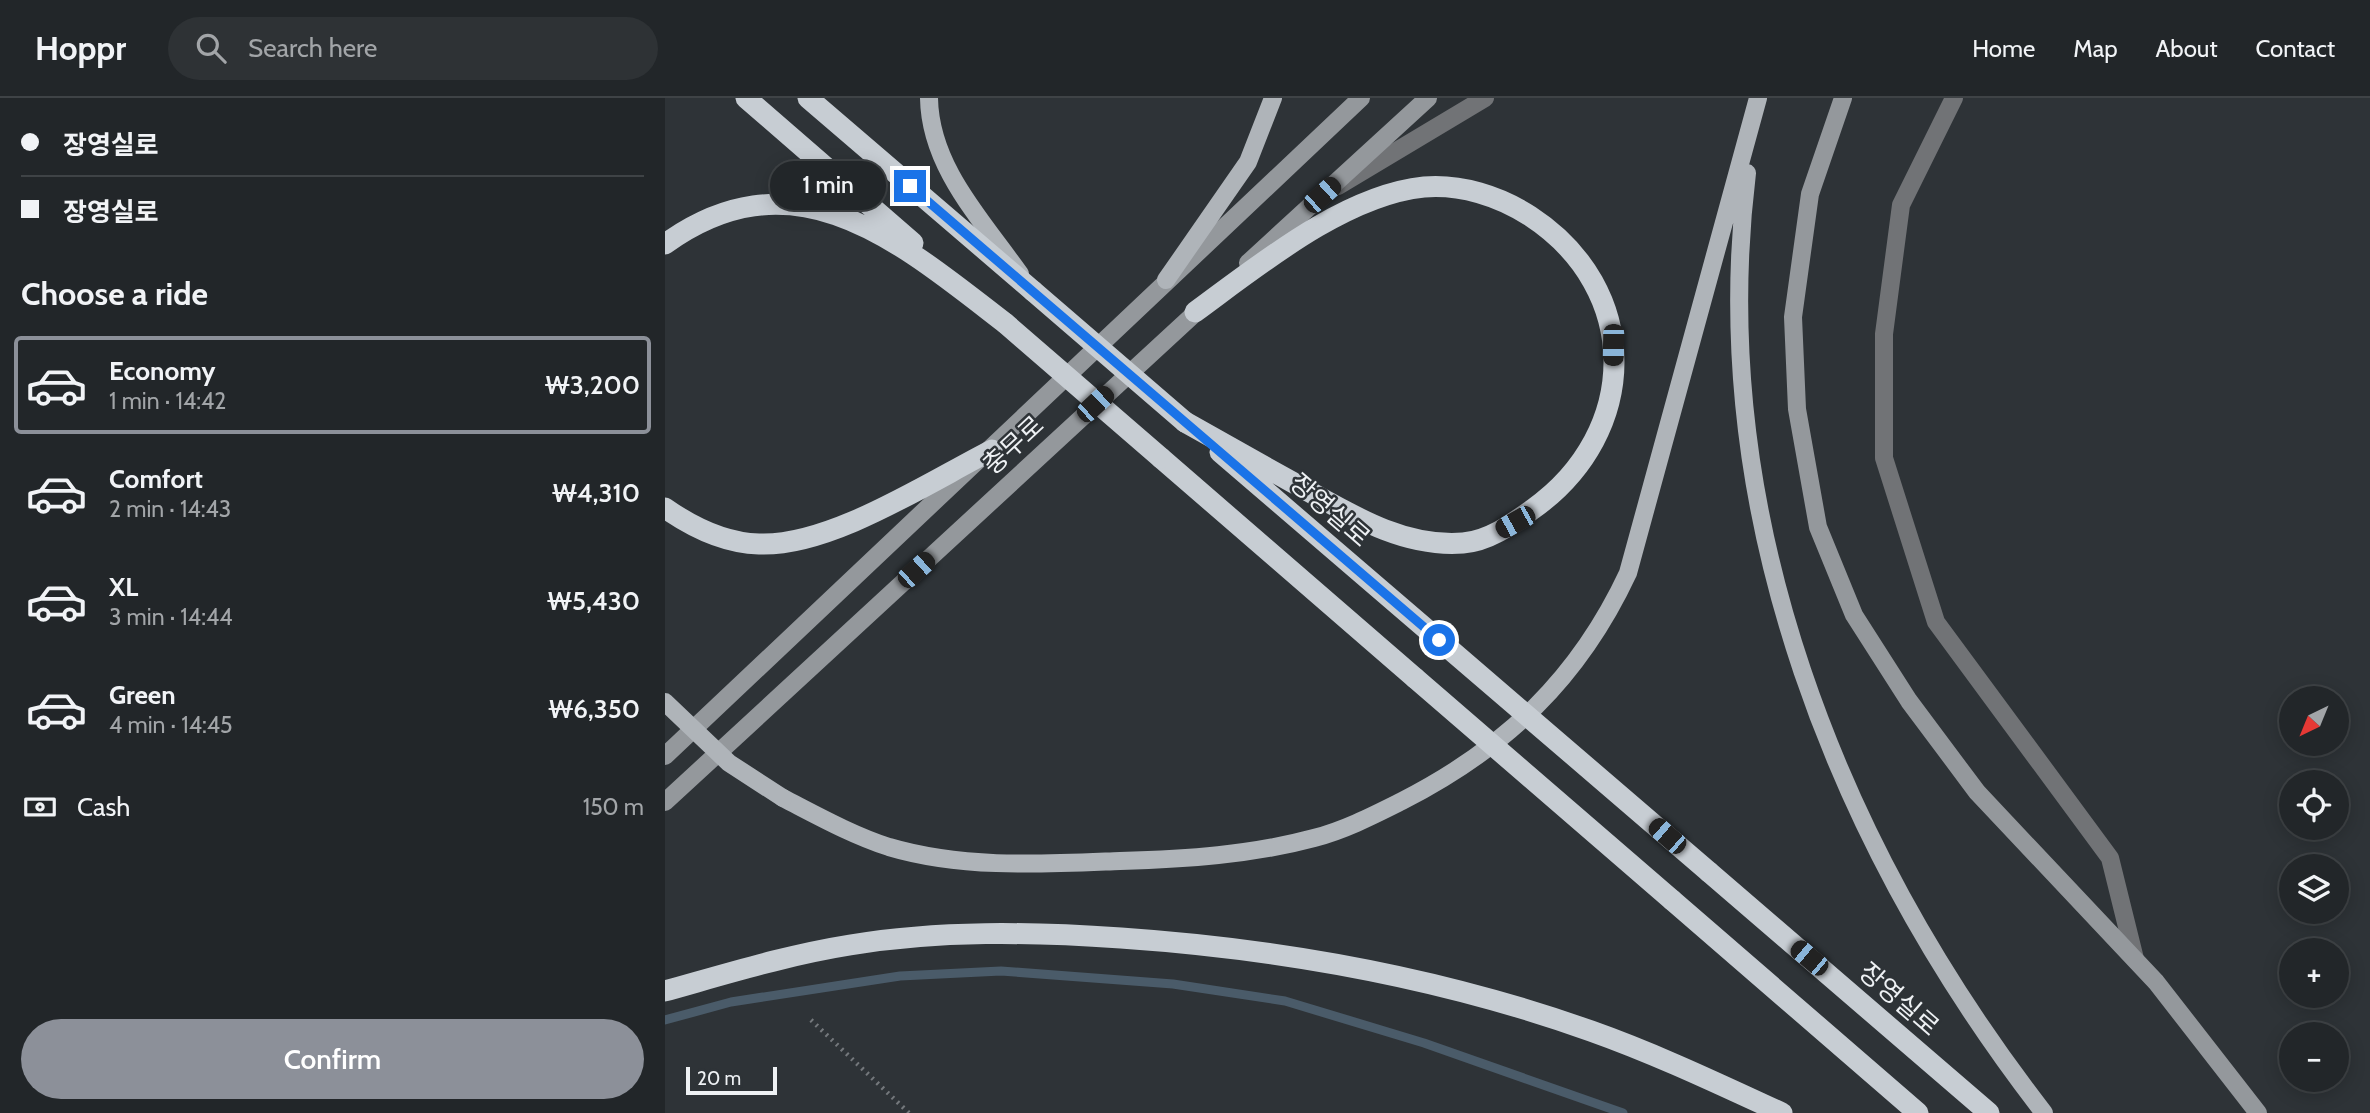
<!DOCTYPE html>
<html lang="en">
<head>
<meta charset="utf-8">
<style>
  :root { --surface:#222629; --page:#2e3235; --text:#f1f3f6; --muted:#a2a5a8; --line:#3f4346; --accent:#8c9099 }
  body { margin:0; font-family:Cabin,"Noto Sans KR",sans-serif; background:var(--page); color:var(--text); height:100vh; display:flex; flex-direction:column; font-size:26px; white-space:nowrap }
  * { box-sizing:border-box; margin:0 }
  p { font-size:23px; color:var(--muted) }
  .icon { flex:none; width:38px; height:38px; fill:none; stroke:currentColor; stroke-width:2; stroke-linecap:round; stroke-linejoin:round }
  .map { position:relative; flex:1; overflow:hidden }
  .details { display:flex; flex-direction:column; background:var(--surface); width:665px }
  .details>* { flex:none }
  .banner { display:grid; align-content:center; height:154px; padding:0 21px; background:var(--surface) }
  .needle { width:46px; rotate:223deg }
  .controls { position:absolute; left:1614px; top:588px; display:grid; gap:14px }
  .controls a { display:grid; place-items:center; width:70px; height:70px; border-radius:50%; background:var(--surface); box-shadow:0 4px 18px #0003,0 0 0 2px var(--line); font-size:35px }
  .scale { position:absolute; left:21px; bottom:18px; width:91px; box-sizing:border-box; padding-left:7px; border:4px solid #eef1f4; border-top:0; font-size:19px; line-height:24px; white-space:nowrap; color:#eef1f4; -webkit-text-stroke:5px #2e3337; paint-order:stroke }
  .end { position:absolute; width:32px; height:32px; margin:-16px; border:9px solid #1a73e8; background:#fff; box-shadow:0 0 0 4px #fff }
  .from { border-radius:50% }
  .bubble { position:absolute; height:49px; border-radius:24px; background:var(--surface); box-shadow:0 4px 18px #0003,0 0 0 2px var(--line); font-size:23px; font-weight:600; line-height:49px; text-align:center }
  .car { position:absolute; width:21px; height:42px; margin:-21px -10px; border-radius:9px; box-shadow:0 0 5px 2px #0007; background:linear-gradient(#222 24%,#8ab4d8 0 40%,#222 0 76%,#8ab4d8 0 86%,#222 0) }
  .banner b { display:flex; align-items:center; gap:24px; height:66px; font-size:26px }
  .banner b+b { border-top:2px solid var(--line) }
  .banner i { width:18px; height:18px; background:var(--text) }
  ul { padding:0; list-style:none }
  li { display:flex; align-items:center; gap:21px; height:98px; margin:0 14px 10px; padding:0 7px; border:4px solid transparent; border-radius:7px }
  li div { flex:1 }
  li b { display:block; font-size:26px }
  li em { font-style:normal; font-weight:600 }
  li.on { border-color:var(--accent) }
  li>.icon { width:63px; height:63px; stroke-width:1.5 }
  h2 { padding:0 21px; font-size:32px; line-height:84px }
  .pay { display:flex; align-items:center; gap:18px; height:77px; padding:0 21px; font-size:26px }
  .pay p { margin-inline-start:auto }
  .action { display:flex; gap:14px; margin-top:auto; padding:14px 21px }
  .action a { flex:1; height:80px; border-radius:42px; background:var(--accent); color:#fff; font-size:28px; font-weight:600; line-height:80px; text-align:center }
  header { display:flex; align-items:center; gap:42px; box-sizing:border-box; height:98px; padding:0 35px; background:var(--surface); border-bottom:2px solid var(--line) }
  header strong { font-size:33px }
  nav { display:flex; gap:38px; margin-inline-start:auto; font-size:24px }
  .search { width:490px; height:63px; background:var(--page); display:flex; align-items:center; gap:18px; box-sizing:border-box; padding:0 24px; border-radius:38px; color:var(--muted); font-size:26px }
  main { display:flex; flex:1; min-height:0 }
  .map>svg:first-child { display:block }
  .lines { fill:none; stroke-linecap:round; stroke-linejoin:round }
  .stream { stroke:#4a5b69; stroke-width:9 }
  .path { stroke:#74787c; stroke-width:4.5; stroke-dasharray:2 5; stroke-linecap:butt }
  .street { stroke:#717376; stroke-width:18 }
  .secondary { stroke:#94989c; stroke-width:18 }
  .primary { stroke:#afb4b9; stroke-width:18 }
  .highway { stroke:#c7cdd3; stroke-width:21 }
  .primary-bridge { stroke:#afb4b9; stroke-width:18 }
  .highway-bridge { stroke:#c7cdd3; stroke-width:21 }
  .route { stroke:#1a73e8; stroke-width:9 }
  .labels { text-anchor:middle; stroke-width:5; stroke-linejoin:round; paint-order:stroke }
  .street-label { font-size:26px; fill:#eef1f4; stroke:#2e3337 }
</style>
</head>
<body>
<header>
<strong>Hoppr</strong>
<div class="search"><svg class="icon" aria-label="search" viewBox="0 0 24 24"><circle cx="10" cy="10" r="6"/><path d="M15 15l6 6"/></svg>Search here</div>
<nav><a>Home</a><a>Map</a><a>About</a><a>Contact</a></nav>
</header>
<main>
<section class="details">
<div class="banner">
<b><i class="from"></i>장영실로</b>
<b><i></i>장영실로</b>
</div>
<h2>Choose a ride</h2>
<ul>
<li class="on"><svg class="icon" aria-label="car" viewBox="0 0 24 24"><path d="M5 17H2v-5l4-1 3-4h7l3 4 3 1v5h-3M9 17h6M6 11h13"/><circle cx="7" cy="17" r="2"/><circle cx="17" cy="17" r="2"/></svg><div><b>Economy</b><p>1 min · 14:42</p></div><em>₩3,200</em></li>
<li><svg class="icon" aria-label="car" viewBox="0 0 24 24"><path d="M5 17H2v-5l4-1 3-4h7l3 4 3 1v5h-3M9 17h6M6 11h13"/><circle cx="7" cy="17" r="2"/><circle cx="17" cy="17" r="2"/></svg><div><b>Comfort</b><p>2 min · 14:43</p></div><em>₩4,310</em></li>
<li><svg class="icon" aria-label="car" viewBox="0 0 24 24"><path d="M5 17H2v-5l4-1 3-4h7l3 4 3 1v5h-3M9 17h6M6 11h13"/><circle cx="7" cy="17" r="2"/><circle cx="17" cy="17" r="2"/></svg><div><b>XL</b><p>3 min · 14:44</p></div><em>₩5,430</em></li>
<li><svg class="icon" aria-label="car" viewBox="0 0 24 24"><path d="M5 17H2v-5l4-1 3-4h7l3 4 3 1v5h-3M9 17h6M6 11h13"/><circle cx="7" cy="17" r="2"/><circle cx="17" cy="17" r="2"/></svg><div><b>Green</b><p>4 min · 14:45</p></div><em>₩6,350</em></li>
</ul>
<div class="pay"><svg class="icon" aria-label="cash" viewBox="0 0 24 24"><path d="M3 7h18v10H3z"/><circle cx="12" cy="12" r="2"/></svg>Cash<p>150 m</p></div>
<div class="action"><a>Confirm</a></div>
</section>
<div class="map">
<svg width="1705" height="1015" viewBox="0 0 1705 1015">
  <rect width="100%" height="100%" fill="#2e3337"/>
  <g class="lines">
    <path class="stream" d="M0,922L66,904L235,878L336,873L508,886L620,903L759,945L958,1015"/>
    <path class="path" d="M146,922L244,1015"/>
    <path class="street" d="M1289,0L1236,107L1219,236V360L1271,524L1445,760L1470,861
      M673,88L820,0"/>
    <path class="secondary" d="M1178,0L1145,96L1128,219L1132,311L1153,429L1189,517L1244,603L1312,694L1491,884L1593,1015
      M583,165L763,0
      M0,658L696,0
      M0,704L540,206"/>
    <path class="primary" d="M264,0C265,69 317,122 355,176
      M1082,75C1040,417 1173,749 1379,1015
      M501,182L583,64L608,0
      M118,700C153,718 187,737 224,749C298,771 379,766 455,763C521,761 586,757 649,740C680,732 709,717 737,703C841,650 914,580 963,475L1093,0"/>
    <path class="highway" d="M81,0L248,145
      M143,0L368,193
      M0,146C130,52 235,144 340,225
      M520,324C556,344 592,364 627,384C680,413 735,450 798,445C824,443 847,426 868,411C976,334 977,191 865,118C834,98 796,86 759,89C679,97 593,168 530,214
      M555,354L774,542
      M496,360L750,580
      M0,410C27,429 60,445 94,446C165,449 264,384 327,352
      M1044,774L1324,1015
      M1007,802L1253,1015
      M0,893C61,876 122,857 185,847C275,832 366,834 456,840C616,851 774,879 926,933C991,956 1054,986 1117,1015"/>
    <path class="primary-bridge" d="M0,604L64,665L118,700"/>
    <path class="highway-bridge" d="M368,193L520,324
      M340,225L496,360
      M774,542L1044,774
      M750,580L1007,802"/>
  </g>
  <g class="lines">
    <path class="route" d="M245,88L774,542"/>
  </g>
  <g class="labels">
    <g class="street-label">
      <text transform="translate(348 347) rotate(-43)" y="9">충무로</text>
      <text transform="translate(665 412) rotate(41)" y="9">장영실로</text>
      <text transform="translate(1234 901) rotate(41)" y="9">장영실로</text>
    </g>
  </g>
</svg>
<div class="controls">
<a><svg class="needle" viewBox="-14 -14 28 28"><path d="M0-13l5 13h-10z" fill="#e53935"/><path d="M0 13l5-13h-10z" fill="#a2a5a8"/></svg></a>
<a><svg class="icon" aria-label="locate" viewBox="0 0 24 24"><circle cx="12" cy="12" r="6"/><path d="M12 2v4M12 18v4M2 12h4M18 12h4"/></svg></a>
<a><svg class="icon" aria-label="layers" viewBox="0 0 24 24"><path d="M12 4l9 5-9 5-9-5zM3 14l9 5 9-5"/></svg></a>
<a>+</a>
<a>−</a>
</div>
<div class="scale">20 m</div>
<i class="end from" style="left:774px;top:542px"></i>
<i class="end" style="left:245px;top:88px"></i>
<div class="bubble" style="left:105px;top:63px;width:116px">1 min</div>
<i class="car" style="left:657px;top:97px;rotate:48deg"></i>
<i class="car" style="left:948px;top:247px;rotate:181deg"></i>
<i class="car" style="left:430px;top:306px;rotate:47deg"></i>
<i class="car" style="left:850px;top:424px;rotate:241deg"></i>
<i class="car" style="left:251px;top:472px;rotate:48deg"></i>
<i class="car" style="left:1002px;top:738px;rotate:311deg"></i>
<i class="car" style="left:1144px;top:860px;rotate:310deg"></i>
</div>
</main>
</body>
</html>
